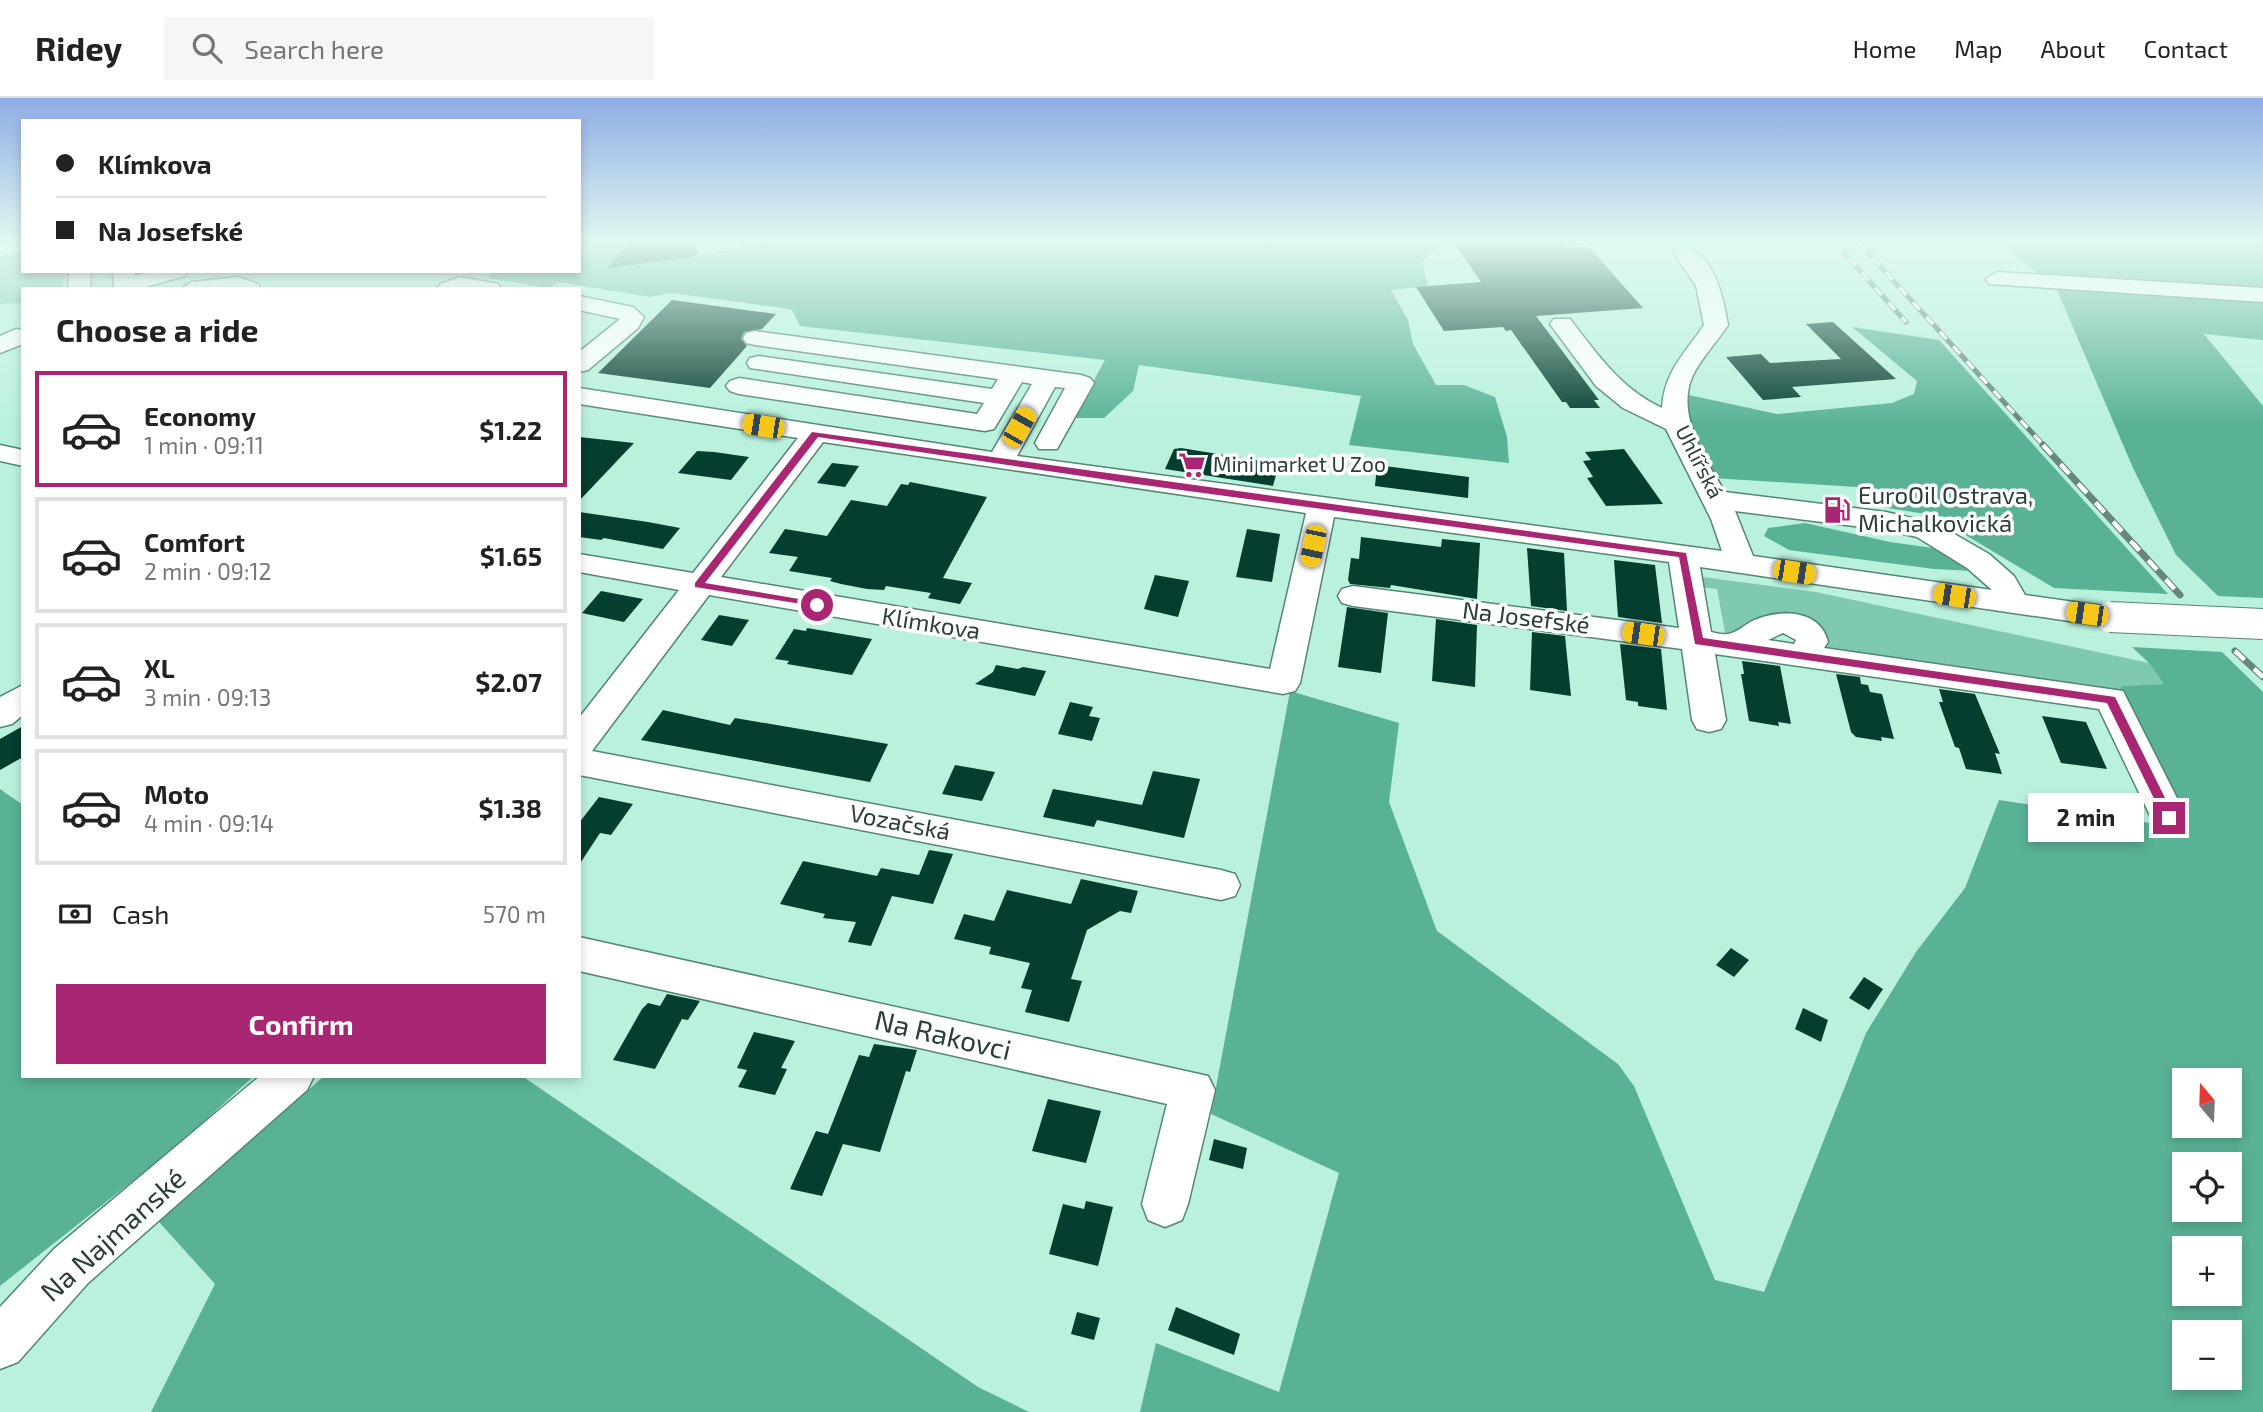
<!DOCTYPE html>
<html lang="en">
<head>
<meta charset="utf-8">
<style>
  :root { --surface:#fff; --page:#f6f6f6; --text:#222; --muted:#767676; --line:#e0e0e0; --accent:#a92672 }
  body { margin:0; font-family:"Exo 2",sans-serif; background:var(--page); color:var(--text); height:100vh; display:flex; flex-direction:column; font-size:26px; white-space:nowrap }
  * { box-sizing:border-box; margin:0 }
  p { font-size:23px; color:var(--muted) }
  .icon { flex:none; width:38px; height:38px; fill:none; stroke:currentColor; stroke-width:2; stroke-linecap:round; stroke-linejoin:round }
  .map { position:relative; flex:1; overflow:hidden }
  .sheet { position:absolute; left:21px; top:189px; width:560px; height:791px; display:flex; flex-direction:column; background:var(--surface); border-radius:0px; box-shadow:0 4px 10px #0003 }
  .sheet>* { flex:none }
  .guide { position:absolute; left:21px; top:21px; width:560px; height:154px; border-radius:0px; box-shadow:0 4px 10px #0003; display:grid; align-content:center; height:154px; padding:0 35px; background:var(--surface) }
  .needle { width:46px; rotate:341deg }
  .buttons { position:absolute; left:2172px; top:970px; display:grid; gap:14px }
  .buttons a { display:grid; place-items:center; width:70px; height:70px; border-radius:0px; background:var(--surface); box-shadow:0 4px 10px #0003; font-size:35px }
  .end { position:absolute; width:32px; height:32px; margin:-16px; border:9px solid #a92672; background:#fff; box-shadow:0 0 0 4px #fff }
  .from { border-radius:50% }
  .bubble { position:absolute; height:49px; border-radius:0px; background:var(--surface); box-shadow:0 4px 10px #0003; font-size:23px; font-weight:700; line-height:49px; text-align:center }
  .car { position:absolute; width:21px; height:42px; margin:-21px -10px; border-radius:9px; box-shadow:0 0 5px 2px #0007; background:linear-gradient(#f5c518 24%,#345 0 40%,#f5c518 0 76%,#345 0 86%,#f5c518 0) }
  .guide b { display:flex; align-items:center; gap:24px; height:66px; font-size:26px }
  .guide b+b { border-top:2px solid var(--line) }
  .guide i { width:18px; height:18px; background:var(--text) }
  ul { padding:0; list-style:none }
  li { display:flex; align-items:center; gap:21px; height:116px; margin:0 14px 10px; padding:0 21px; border:4px solid var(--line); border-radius:0px }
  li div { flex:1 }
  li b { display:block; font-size:26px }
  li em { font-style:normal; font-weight:700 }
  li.active { border-color:var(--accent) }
  li>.icon { width:63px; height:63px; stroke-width:1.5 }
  h2 { padding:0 35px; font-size:32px; line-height:84px }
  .pay { display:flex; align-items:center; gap:18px; height:77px; padding:0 35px; font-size:26px }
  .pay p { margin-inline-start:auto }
  .action { display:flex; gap:14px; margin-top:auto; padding:14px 35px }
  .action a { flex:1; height:80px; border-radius:0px; background:var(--accent); color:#fff; font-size:28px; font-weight:700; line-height:80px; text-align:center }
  header { display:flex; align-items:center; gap:42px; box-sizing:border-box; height:98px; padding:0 35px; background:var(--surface); border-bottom:2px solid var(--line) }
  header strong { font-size:33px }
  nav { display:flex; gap:38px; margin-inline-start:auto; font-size:24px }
  .search { width:490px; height:63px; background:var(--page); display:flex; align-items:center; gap:18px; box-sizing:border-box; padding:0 24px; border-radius:0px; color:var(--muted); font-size:26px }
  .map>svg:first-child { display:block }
  .green { fill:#7fc9b0 }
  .forest { fill:#59b296; fill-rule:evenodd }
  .building { fill:#033e2f }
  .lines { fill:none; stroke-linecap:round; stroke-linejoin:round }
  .minor-casing { stroke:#538674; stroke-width:3 }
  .minor { fill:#fff; fill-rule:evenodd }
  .rail-far1-casing { stroke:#65887b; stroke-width:5 }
  .rail-casing { stroke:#65887b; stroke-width:7 }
  .rail-far1 { stroke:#fff; stroke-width:3.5; stroke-dasharray:10; stroke-linecap:butt }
  .rail { stroke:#fff; stroke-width:4.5; stroke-dasharray:13; stroke-linecap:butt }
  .minor-bridge-casing { stroke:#538674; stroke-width:32; stroke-linecap:butt }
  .minor-bridge { stroke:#fff; stroke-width:30 }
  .route { fill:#a92672 }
  .labels { text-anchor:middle; stroke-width:7; stroke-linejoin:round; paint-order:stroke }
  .far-street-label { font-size:21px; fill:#293f37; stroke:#fff }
  .far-poi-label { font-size:21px; fill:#293f37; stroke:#fff; text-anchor:start }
  .poi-label { font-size:24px; fill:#293f37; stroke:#fff; text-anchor:start }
  .street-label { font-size:24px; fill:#293f37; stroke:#fff }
  .near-street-label { font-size:28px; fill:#293f37; stroke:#fff }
</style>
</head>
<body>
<header>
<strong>Ridey</strong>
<div class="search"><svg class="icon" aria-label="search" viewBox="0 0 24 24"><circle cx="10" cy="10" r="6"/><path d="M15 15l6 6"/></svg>Search here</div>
<nav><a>Home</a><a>Map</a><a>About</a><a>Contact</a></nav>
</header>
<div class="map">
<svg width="2263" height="1314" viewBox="0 0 2263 1314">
  <rect width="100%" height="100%" fill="#baf1dd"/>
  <path class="green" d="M23,148V173H65L62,191H23V205L0,206V153Z
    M1695,478L1816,494L2149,565L2165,586L2123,588L2114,594L1816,553L1758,519L1734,533L1739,536L1726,540L1717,491L1697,489Z"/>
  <path class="forest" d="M579,145L626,146L610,166L629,167L739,151V145H1443L1422,164L1428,188L1391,192L1408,222L1413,246L1436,287H1464L1495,299L1507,339L1509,365L1349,347L1361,298L1139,267L1133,293L1104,320H1073L1105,262L800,228L792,212L783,210L672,195L649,199L558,184L549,190L487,180L495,173H579Z
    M2001,145H2263V242L2204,236L2263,308V500L2218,498L2176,457L2133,370L2057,192Z
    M1852,229L1939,242L2168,496L2054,490L1932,417L1869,407L1857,389L1712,380L1688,336L1684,296L1777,316L1892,305L1914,296L1917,283Z
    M1805,425L1890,444L1940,451L1973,473L1934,471L1789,452L1764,438L1768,430Z
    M2132,549L2222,554L2263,594V1314H1140L1156,1245L1279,1294L1339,1075L1211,1016L1290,593L1399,625L1389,704L1437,833L1618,966L1634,988L1715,1182L1764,1194L1866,935L1916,854L1965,790L1999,702L2157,726L2114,594L2123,588L2164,586L2149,565ZM2184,982H2230V1027H2184ZM2184,1066H2230V1111H2184ZM2184,1150H2230V1195H2184ZM2184,1234H2230V1279H2184Z
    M0,691L23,707V978H254L178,1047L0,1188Z
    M324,978H522L978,1289L1029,1314H151L215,1186L159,1124Z"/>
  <path class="building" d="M628,145H697L698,158L607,170Z
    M1454,145H1565V150L1589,149L1643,210L1536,218L1599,302H1594L1600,310H1570L1566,304H1562L1511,232L1506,233L1503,229L1444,233L1416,189L1481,184Z
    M672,202L776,216L762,231L744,234L741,241L747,248L710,290L598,275Z
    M1833,224L1896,281L1792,289L1801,299L1763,302L1726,259L1761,256L1770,265L1841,261L1806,226Z
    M579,339L634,345L579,403Z
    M1181,350L1279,366L1273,388L1165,371L1174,351Z
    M1624,351L1663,406L1606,408L1587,380L1593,379L1583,363L1591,362L1585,354Z
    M697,353L714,354L749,359L731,382L678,375Z
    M832,365L859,368L845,389L817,385Z
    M1377,367L1469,379L1468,400L1375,388Z
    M910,384L987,399L943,480L972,485L960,506L928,500L931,495L886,488L884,492L867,491L841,486L830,483L832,480L789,473L798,459L769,455L785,431L827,438L851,402L887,408L901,386L908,387Z
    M579,414L648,424L680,430L663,451L604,440L601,442L579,439Z
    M1247,431L1280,436L1272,484L1236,479Z
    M1361,439L1441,449L1442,441L1480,445L1477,501L1391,487L1390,490L1350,486L1348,482L1351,460L1359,461Z
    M1527,450L1564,455L1567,513L1531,508Z
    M1614,462L1655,467L1662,525L1618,519Z
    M1155,477L1189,483L1178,519L1144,511Z
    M601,493L643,501L624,524L582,515Z
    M1347,509L1388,515L1381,575L1338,569Z
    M719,517L749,522L732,548L701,542Z
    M1436,521L1477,527L1475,589L1432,583Z
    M807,530L872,541L852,577L787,566L789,563L775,561L794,531L806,533Z
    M1532,534L1565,538L1571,598L1530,592Z
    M1620,546L1661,551L1667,612L1638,608V604L1626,602Z
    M1742,563L1780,568L1791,626L1778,624L1779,628L1749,623L1741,576H1744Z
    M996,567L1018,571L1023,569L1046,573L1035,598L975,586L993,574Z
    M1836,576L1860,579L1861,586L1868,587L1870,594L1882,596L1894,641L1881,639L1882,643L1856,639L1851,634Z
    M1939,591L1975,596L2000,656L1995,655L2002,676L1966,671L1959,650L1955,649L1939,604H1943Z
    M1070,604L1093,609L1089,618L1100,620L1092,643L1058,636Z
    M663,612L730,627L735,620L888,646L870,684L641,642Z
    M2042,618L2086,624L2107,671L2061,665Z
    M23,628V659L0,672V641Z
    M955,667L995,674L982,703L942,696Z
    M1153,673L1200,681L1184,740L1097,722L1094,729L1043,719L1053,691L1142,707Z
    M599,699L633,706L611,737L600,735L579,767V725Z
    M929,752L953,756L933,806L892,798L871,848L848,844L856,824L823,820L825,816L780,806L803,763L877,778L881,770L919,777Z
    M1081,781L1138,793L1131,815L1120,813L1087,832L1071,881L1082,883L1069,924L1025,914L1032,892L1021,890L1030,865L989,856L991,849L954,841L964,816L994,823L1007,792L1071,806Z
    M1731,850L1749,862L1734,879L1716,867Z
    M1864,879L1883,891L1869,912L1849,900Z
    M667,896L700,903L688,922L682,921L655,971L613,962L642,911L648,905L660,908Z
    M1803,910L1828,922L1821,944L1795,931Z
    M754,934L795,943L781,970L787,971L775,997L738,989L747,972L737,970Z
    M874,946L917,952L910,974L906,973L880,1054L843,1046L822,1098L790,1091L816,1033L828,1036L859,957L869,959Z
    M1048,1001L1101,1013L1086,1065L1032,1053Z
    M1214,1041L1247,1050L1243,1071L1209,1062Z
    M1086,1103L1113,1109L1098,1168L1049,1156L1063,1106L1084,1111Z
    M1176,1209L1240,1236L1234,1257L1168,1232Z
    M1077,1214L1100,1220L1094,1242L1071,1236Z"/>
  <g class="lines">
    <defs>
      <path id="minor" d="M0,145H23V153L0,158Z
        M1685,148C1714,156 1724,202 1728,227C1717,244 1702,259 1693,277C1675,316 1705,361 1725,394L1886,414L1937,426L1989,456L2014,478L2025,497L2110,509L2121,512L2126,519L2121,526L2110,529L1700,469L1711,534C1716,535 1723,537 1728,536C1736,535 1745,527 1752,523C1778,511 1820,510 1828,544L1824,550L2123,593L2187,720L2182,730L2169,734L2156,730L2099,611L1715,556L1726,622L1721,631L1709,634L1697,631L1692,622L1682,551L1353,508L1342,505L1338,498L1342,491L1353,488L1679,530L1669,464L1334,419L1300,585L1295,593L1283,596L709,497L592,653L1221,772L1235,776L1240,787L1235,798L1221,802L579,677V620L679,492L579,474V456L693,475L798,340L579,306V290L992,354L1032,286L1022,284L994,331L985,333L739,296L730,293L726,288L730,283L739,280L977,316L984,305L750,270L747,265L750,260L759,258L992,291L998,281L755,247L746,245L743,240L746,235L755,233L1081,277L1090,280L1094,285L1057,351H1039L1035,345L1065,290L1055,289L1017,358L1722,453L1711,421L1666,331L1623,310L1596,288L1550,226L1554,221H1570C1598,257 1620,290 1662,310C1664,274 1685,255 1704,227L1696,188L1674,155ZM823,344L1306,415L1270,571L721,479ZM1735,413L1886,432L1917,439L1967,470L1992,492L1753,458ZM1783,535L1796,542L1794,546L1768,542Z
        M69,173H91L90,191H68Z
        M113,173H135V178L151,173H188L185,178L138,191H114Z
        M1997,174L2263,190V204L1989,186L1986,181Z
        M238,179L258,186L261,191H181L192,184Z
        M460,179L498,186L501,191H437L440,186Z
        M579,198L633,209L644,219L638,230L588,272L579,274V254L620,221L579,212Z
        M16,231L23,232V246L0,255V238Z
        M0,347L23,352V368L0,363Z
        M23,587V617L12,626L0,629V599Z
        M579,839L1208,978L1215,992L1188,1106L1182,1122L1165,1129L1148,1122L1142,1106L1167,1006L579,873Z
        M260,978H314L307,992L88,1185L18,1264L0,1271V1209L54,1151Z"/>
    </defs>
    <use href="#minor" class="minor-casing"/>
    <use href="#minor" class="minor"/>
    <defs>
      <path id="rail-far1" d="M1835,145L1906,224
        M1859,145L2045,349"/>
      <path id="rail" d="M2043,347L2180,497
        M2235,553L2263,579"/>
    </defs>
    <use href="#rail-far1" class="rail-far1-casing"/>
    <use href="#rail" class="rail-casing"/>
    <use href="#rail-far1" class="rail-far1"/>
    <use href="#rail" class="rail"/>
    <defs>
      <path id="minor-bridge" d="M2110,519L2263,526"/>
    </defs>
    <use href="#minor-bridge" class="minor-bridge-casing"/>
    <use href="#minor-bridge" class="minor-bridge"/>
  </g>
  <linearGradient id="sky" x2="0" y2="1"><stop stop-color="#8face6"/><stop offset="0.44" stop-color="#e0f9f0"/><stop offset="1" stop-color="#e0f9f0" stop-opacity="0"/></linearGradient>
  <rect width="2263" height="328" fill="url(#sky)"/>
  <path class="route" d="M812,334L1686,455L1703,540L2115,599L2175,720L2173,723H2165L2107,605L1695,546L1679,459L1129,385L818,339L705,485L817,504H821V509L695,489V485Z"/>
  <defs>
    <symbol id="supermarket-bare" viewBox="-9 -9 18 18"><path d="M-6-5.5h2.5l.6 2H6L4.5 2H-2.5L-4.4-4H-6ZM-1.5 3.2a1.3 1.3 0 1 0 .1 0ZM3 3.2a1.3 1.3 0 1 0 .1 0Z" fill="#a92672" stroke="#fff" stroke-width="2.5" paint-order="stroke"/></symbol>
    <symbol id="fuel-bare" viewBox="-9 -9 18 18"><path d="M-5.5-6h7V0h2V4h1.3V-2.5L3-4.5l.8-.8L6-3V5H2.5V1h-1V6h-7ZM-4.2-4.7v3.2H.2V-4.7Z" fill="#a92672" stroke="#fff" stroke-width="2.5" paint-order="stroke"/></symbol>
  </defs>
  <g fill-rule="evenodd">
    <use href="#supermarket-bare" x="1173" y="348" width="38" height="38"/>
    <use href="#fuel-bare" x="1818" y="393" width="38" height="38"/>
  </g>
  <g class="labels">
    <g class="far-street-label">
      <text transform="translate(1699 364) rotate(63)" y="7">Uhlířská</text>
    </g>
    <g class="far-poi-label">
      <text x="1213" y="374">Mini market U Zoo</text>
    </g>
    <g class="poi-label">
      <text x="1858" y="406">EuroOil Ostrava,<tspan x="1858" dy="28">Michalkovická</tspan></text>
    </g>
    <g class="street-label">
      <text transform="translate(1526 520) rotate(7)" y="8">Na Josefské</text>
      <text transform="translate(931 526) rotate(9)" y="8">Klímkova</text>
      <text transform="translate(900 725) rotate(11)" y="8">Vozačská</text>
    </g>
    <g class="near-street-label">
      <text transform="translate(943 937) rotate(13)" y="10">Na Rakovci</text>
      <text transform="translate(113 1137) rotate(-42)" y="10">Na Najmanské</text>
    </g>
  </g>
</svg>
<div class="buttons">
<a><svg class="needle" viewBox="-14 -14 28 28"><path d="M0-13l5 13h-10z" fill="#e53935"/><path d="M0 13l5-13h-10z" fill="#767676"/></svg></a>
<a><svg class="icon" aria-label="locate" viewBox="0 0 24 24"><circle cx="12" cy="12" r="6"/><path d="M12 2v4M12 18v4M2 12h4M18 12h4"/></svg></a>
<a>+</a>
<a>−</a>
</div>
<i class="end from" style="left:817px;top:507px"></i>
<i class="end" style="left:2169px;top:720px"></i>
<div class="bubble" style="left:2028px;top:695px;width:116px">2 min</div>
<i class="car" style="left:763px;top:328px;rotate:279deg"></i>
<i class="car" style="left:1019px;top:329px;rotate:30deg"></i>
<i class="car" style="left:1313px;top:448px;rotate:192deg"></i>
<i class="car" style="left:1794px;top:474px;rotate:99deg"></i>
<i class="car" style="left:1954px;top:498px;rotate:279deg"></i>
<i class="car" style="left:2087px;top:516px;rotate:278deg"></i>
<i class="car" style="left:1643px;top:536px;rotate:278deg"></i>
<div class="guide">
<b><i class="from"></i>Klímkova</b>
<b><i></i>Na Josefské</b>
</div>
<section class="sheet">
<h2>Choose a ride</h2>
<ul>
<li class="active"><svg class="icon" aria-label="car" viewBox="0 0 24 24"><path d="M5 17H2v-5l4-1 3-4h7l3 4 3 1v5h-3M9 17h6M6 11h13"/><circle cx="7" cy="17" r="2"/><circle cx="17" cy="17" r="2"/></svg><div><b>Economy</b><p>1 min · 09:11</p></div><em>$1.22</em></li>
<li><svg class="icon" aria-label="car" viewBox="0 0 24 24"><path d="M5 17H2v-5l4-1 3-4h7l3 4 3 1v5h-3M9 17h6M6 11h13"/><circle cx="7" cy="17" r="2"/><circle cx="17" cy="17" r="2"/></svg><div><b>Comfort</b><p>2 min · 09:12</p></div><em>$1.65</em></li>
<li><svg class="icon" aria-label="car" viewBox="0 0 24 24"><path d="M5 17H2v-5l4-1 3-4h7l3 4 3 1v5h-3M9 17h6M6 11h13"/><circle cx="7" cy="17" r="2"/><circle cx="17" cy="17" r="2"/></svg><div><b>XL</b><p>3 min · 09:13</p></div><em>$2.07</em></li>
<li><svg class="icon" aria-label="car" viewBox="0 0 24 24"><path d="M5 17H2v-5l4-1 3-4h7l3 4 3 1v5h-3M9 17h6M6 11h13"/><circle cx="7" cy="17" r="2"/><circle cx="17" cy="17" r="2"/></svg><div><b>Moto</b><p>4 min · 09:14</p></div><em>$1.38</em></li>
</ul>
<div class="pay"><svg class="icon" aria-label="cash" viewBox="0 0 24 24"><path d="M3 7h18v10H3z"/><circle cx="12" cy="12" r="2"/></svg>Cash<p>570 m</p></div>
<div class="action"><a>Confirm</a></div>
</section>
</div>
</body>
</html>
